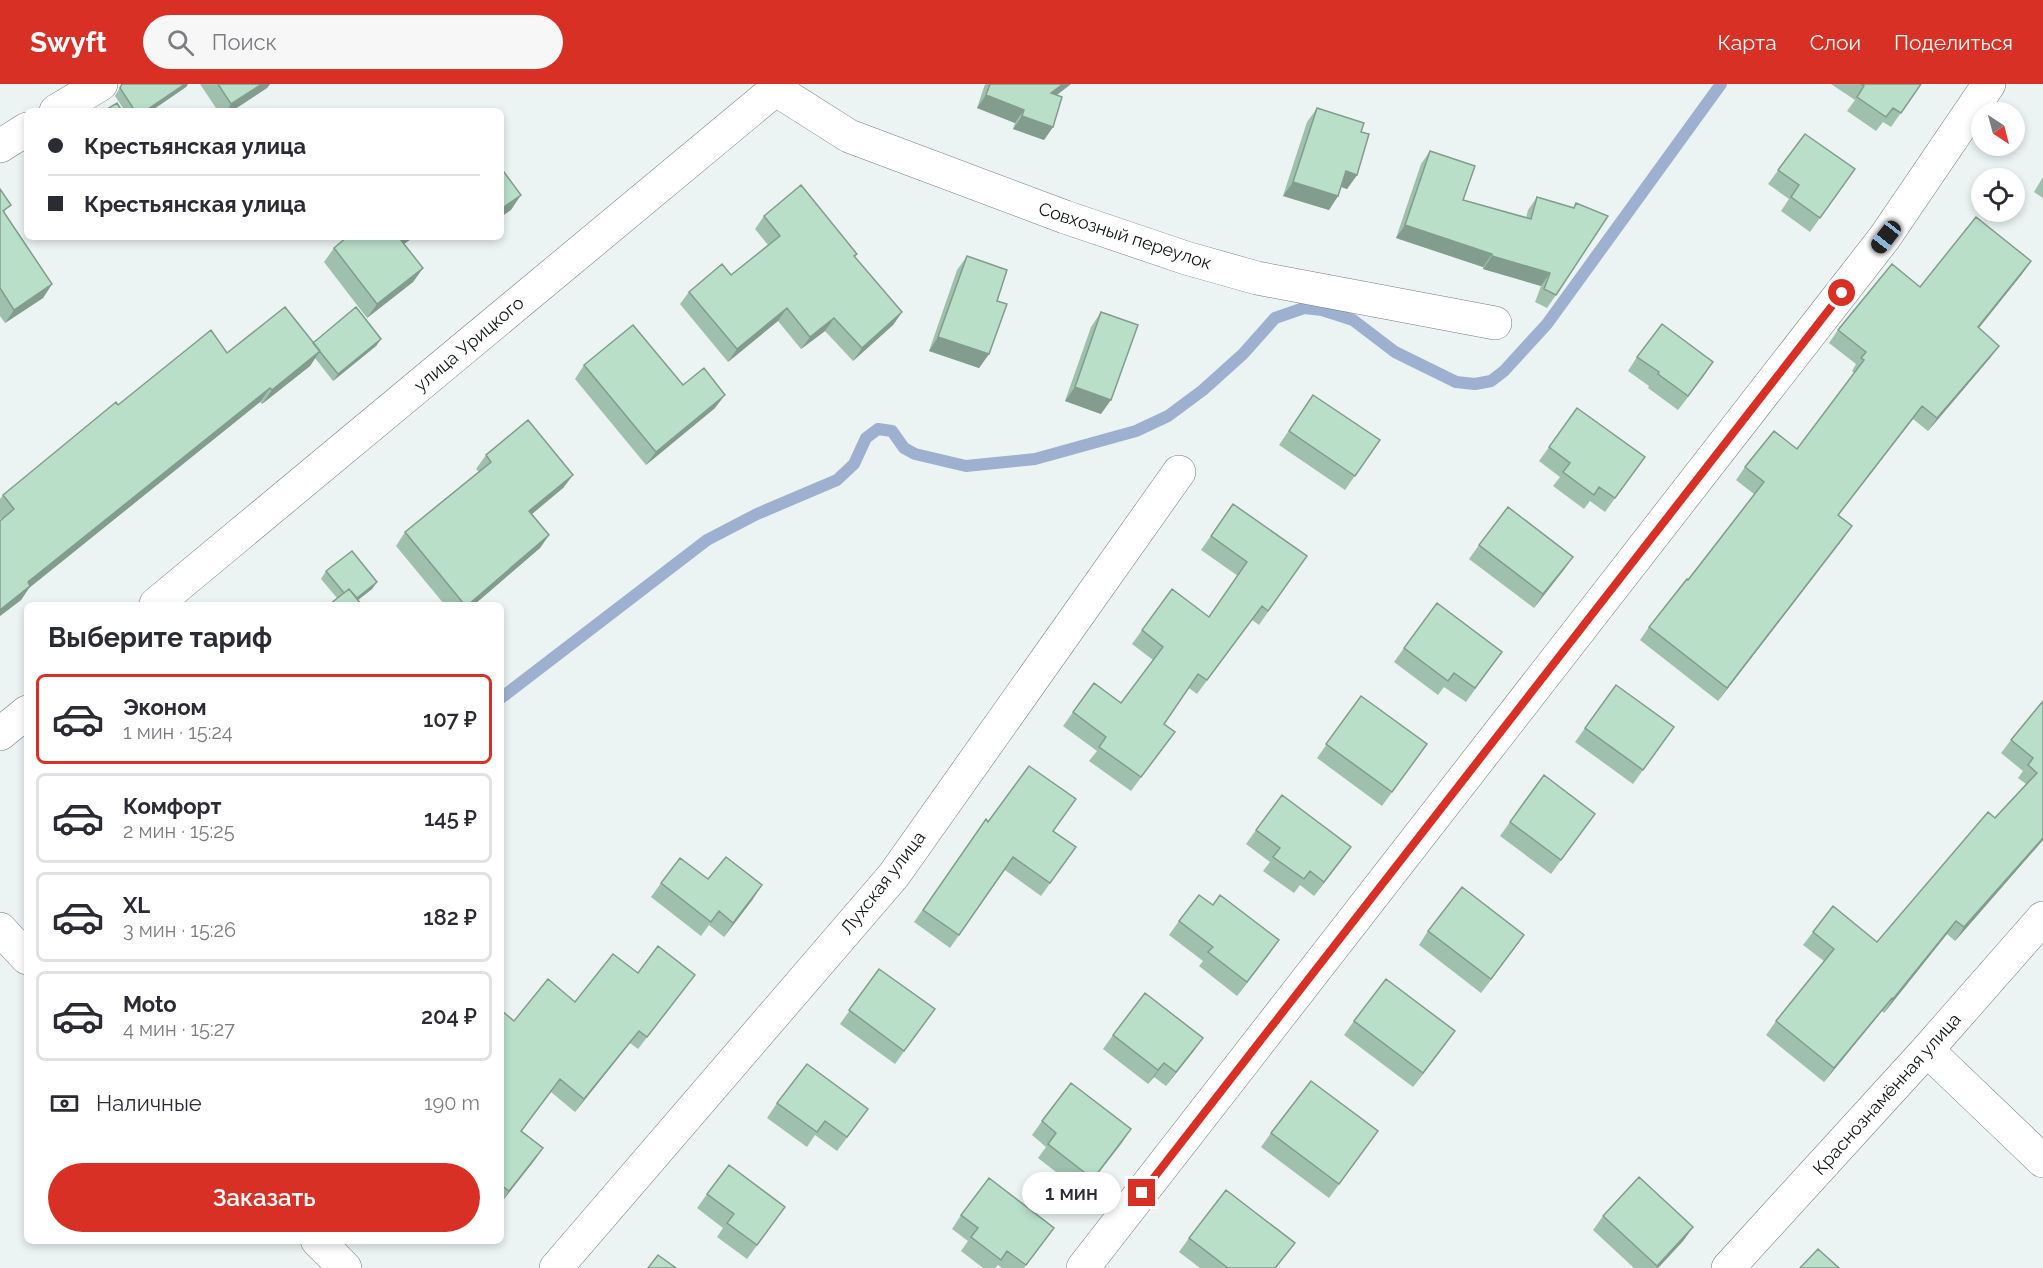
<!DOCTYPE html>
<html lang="ru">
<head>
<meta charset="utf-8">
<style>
  :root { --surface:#fff; --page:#f7f7f7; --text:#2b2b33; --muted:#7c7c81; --line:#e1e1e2; --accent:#d93025 }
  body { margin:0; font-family:Raleway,sans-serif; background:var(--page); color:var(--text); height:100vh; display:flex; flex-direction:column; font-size:22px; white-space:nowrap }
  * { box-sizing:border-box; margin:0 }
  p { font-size:20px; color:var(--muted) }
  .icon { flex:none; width:33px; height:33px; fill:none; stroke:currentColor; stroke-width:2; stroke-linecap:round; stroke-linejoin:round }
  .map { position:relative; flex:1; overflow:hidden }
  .panel { position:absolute; left:24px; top:518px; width:480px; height:642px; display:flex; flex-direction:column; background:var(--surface); border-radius:9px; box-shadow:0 3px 9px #0003 }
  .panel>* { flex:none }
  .banner { position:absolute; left:24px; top:24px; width:480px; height:132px; border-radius:9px; box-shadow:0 3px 9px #0003; display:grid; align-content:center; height:132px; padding:0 24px; background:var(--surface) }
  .needle { width:39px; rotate:144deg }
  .buttons { position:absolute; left:1971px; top:18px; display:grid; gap:12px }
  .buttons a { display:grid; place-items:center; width:54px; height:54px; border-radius:50%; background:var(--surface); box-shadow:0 3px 9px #0003; font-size:30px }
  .end { position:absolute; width:27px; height:27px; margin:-14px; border:8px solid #d93025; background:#fff; box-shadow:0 0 0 3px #fff }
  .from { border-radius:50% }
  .bubble { position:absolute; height:42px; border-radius:21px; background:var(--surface); box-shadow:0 3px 9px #0003; font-size:20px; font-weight:600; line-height:42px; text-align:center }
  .car { position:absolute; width:18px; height:36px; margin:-18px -9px; border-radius:8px; box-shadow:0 0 4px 2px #0007; background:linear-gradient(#222 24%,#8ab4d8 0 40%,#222 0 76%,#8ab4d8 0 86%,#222 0) }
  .banner b { display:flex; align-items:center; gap:21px; height:57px; font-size:22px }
  .banner b+b { border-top:2px solid var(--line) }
  .banner i { width:15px; height:15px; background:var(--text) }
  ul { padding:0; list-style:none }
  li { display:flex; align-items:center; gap:18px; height:90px; margin:0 12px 9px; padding:0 12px; border:3px solid var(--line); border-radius:9px }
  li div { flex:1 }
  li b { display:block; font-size:22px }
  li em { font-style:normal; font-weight:600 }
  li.current { border-color:var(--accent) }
  li>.icon { width:54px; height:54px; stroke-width:1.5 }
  h2 { padding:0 24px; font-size:27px; line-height:72px }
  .pay { display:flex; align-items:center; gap:15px; height:66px; padding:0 24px; font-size:22px }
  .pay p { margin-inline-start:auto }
  .action { display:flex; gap:12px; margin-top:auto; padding:12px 24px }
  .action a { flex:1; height:69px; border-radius:36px; background:var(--accent); color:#fff; font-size:24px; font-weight:600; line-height:69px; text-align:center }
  header { display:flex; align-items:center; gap:36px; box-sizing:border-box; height:84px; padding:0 30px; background:var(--accent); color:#fff }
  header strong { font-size:28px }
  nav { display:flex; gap:33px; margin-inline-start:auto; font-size:21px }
  .search { width:420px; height:54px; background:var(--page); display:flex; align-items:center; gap:15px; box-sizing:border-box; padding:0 21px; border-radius:33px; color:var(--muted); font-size:22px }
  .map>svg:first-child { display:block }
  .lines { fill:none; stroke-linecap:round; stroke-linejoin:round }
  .stream { stroke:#9db0d0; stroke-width:12 }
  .minor-casing { stroke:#747b7b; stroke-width:34 }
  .major-casing { stroke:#747b7b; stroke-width:34 }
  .minor { stroke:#fff; stroke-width:33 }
  .major { stroke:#fff; stroke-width:33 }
  .wall { fill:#9fc0ad }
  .shaded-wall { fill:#829c8d }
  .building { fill:#b9dfc9; stroke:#829c8d; stroke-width:1.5 }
  .route { stroke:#d93025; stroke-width:8 }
  .labels { text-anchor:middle; stroke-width:4.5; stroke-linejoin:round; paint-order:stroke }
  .street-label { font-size:18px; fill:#121515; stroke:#fff }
</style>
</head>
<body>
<header>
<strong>Swyft</strong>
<div class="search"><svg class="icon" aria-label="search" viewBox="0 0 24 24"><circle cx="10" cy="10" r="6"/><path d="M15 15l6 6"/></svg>Поиск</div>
<nav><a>Карта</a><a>Слои</a><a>Поделиться</a></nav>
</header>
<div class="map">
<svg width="2043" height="1184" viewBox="0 0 2043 1184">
  <rect width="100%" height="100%" fill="#ebf4f3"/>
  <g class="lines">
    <path class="stream" d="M501,614L707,456L757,430L837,396L854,380L866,354L878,345L892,347L904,364L915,370L966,382L1035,375L1136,347L1168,332L1203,306L1243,270L1275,234L1304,224L1322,226L1353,236L1395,268L1456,298L1475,300L1491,297L1504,287L1547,240L1721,0"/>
    <defs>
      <path id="minor" d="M775,5L849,52L1065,133L1186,174L1257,194L1495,239
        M56,27L101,0
        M0,62L27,45
        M0,845L27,874
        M1927,966L2043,1077
        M317,1156L345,1184
        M556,1184L894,791L1179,388
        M1083,1184L1885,153L1989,0
        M1728,1184L1927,966L2043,834"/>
      <path id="major" d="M156,520L782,0
        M0,650L27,628"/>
    </defs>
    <use href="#minor" class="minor-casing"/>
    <use href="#major" class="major-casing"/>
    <use href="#minor" class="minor"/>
    <use href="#major" class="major"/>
  </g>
  <path class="wall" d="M122,0H188L186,3L151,27H125L115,12Z
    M200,0H270L267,4L232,27H218Z
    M985,0H1071L1057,11L1053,43L1044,56L1013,45L1015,39L977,24Z
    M1831,0H1921L1891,43L1883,38L1876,47L1847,27L1855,16Z
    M1317,24L1361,48L1357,91L1347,105L1341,103L1338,112L1329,126L1283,112L1307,38Z
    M1805,50L1855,85L1810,148L1781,127L1789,115L1768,100Z
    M1430,67L1463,116L1526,134L1528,126L1537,113L1573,124L1576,119L1556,211L1547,224L1535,218L1541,202L1483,185V183L1396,154L1421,80Z
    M2043,93V114L2034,108Z
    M0,105L5,129L52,200L43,214L5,239L0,232Z
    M764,132L857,170L855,173L902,228L893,241L853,277L825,247L801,265L778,237L728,278L680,220L689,208L731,191L768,161L755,145Z
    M347,153H414L404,160L423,184L413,198L367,234L324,178L334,164Z
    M967,172L997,217L989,270L979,284L929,267L957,186Z
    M2031,177L2022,190L1979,244L1999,262L1990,274L1928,347L1913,335L1838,432L1852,442L1718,617L1640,556L1649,543L1688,496L1754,410L1736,396L1745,383L1797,365L1854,289L1852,287L1856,280L1829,259L1838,246L1920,203Z
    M1101,228V330L1065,317L1091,243Z
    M381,255L376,262L333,297L315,274L310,282L262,320L260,318L29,504L21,516L0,532V437L1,436L0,434V415L3,411L118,321L313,259Z
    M1637,273L1713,278L1678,326L1648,304L1649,302L1628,287Z
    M584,281L683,301L715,324L646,381L575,295Z
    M1313,311L1380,356L1345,406L1279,361Z
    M1577,324L1645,373L1605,428L1590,417L1584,425L1553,402L1560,393L1539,377Z
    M486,371L573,391L563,404L532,430L549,451L540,464L475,520H444L396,462L405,448L479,388L476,385Z
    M1233,420L1307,472L1259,541L1252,536L1197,610L1189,604L1164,640L1175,648L1131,707L1089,677L1097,667L1063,642L1094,599L1121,619L1153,576L1132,560L1142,546L1209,533L1238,492L1201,466Z
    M1479,461L1573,473L1534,524L1469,475Z
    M326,487L377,498L372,505L358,516L337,514L321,495Z
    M1404,564L1502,568L1466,618L1444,603L1438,611L1394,578Z
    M1616,601L1674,643L1633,700L1575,658Z
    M1361,612L1427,660L1382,722L1317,674Z
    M2043,617V756L1955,857L1947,850L1884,929L1882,927L1824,998L1766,951L1776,937L1824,877L1803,861L1813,848L1877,858L2026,700L2018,694L2023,687L2001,669L2011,656Z
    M1595,730L1551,790L1500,752L1510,738Z
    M986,735L988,738L1053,747L1076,763L1041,812L1005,786L950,864L914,838Z
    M1256,746L1351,763L1314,812L1300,801L1294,809L1263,787L1270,778L1246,760Z
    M708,795L753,815L724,853L709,841L701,852L651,813L661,799Z
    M1179,837L1269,870L1237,912L1199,882L1203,877L1169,851Z
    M1428,847L1524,851L1481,909L1419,861Z
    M879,885L935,925L895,980L840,940Z
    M638,889L695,891L638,965L630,959L575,1028L551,1008L522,1047L543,1064L501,1119V926L514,937L575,918Z
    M1354,937L1445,961L1413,1003L1344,951Z
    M1113,951L1203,954L1166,1002L1154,993L1148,1000L1103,965Z
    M777,1019L858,1039L837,1067L815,1051L807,1063L767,1034Z
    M1042,1037L1131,1045L1083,1109L1038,1074L1046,1063L1032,1051Z
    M1271,1049L1368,1061L1329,1114L1261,1063Z
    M707,1110L775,1137L747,1175L717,1153L723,1144L697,1124Z
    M961,1131L1054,1144L1024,1184H1002L998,1181L995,1184H983L961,1167L968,1157L952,1145Z
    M1603,1132L1693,1143L1683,1157L1658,1184H1634L1593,1146Z
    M1189,1154L1295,1159L1276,1184H1200L1179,1168Z"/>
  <path class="shaded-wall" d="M185,0H188L186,3L151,27H145Z
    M262,0H270L267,4L232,27H227L231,20Z
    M1063,0H1071L1042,22L1051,9Z
    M986,11L1024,26L1015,39L977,24Z
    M1022,32L1053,43L1044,56L1013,45Z
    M1346,87L1357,91L1347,105L1336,101Z
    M1293,98L1338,112L1329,126L1283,112Z
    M521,111L511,126L501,133V125Z
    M1405,141L1492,170L1483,183L1396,154Z
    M403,153H414L391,169L400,155Z
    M1492,172L1550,189L1541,202L1483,185Z
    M2031,177L2022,190L1969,256L1978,243Z
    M423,184L413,198L367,234L377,220Z
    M52,200L43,214L5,239L14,226Z
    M787,224L778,237L728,278L737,265Z
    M902,228L893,241L853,277L862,264Z
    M834,234L825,247L801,265L810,253Z
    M938,253L989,270L979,284L929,267Z
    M381,255L376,262L333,297L338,290Z
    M1999,262L1990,274L1928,347L1937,334Z
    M320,267L310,282L262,320L272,306Z
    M1713,278L1703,293L1678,326L1688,312Z
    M1075,303L1111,316L1101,330L1065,317Z
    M270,304L260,318L29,504L21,516L0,532V526L28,498Z
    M725,311L715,324L646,381L656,368Z
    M1922,322L1913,335L1828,444L1838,431Z
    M573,391L563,404L520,440L529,427Z
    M1852,442L1843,455L1718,617L1727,604Z
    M549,451L540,464L475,520H469Z
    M1573,473L1563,487L1534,524L1543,510Z
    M377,498L372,505L353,520H350Z
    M2043,754V756L1955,857L1964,843Z
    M1351,763L1341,777L1314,812L1324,798Z
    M762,801L753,815L724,853L733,839Z
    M1956,837L1947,850L1884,929L1893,915Z
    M1524,851L1514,865L1481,909L1491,895Z
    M1279,856L1269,870L1237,912L1247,898Z
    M1892,914L1882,927L1824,998L1834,984Z
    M639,947L630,959L575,1028L584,1015Z
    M1455,947L1445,961L1413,1003L1423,989Z
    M1203,954L1193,968L1166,1002L1176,988Z
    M1164,979L1154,993L1148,1000L1158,986Z
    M1131,1045L1121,1060L1083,1109L1093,1095Z
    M543,1064L534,1077L501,1119L509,1107Z
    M1693,1143L1683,1157L1658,1184H1656Z"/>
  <path class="building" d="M122,0H185L145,27H135L120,4Z
    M218,0H262L231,20Z
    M990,0H1063L1051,9L1062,13L1053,43L1022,32L1024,26L986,11Z
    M1861,0H1921L1901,29L1893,24L1886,33L1857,13L1864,2Z
    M117,19L122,27H104Z
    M1317,24L1364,39L1361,48L1369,50L1357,91L1346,87L1338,112L1293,98Z
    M1805,50L1855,85L1820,134L1791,113L1799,101L1778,86Z
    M1430,67L1475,82L1463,116L1531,135L1537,113L1574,124L1576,119L1608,132L1556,211L1544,205L1550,189L1492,172V170L1405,141Z
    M501,84L521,111L501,125Z
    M801,101L857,170L854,172L902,228L862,264L834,234L810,253L787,224L737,265L689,208L722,180L731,191L780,152L764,132Z
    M0,105L11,121L3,127L52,200L14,226L0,204Z
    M1976,133L2031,177L1978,243L1999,262L1937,334L1922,322L1838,431L1852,442L1727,604L1649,543L1687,495L1688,496L1764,398L1745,383L1774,347L1797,365L1864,276L1861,274L1866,268L1838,246L1892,180L1920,203Z
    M347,153H403L400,155L423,184L377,220L334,164Z
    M967,172L1007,186L997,217L1007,220L989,270L938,253Z
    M285,223L320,267L272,306L270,304L28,498L30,502L0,526V437L14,425L3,411L116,318L118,321L211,246L227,269Z
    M356,223L381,255L338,290L313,259Z
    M1101,228L1138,241L1111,316L1075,303Z
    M1662,240L1713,278L1688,312L1658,290L1659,288L1637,273Z
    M633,241L683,301L704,284L725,311L656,368L584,281Z
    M1313,311L1380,356L1355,392L1289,347Z
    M1577,324L1645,373L1615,414L1599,403L1594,411L1563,388L1570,379L1549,363Z
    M528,336L573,391L529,427L549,451L469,520H464L405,448L491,378L486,371Z
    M1233,420L1307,472L1268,527L1262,522L1207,596L1198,590L1164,640L1175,648L1141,693L1099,663L1106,653L1073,628L1094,599L1121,619L1163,563L1142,546L1172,505L1209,533L1247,478L1211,452Z
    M1508,423L1573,473L1543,510L1479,461Z
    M352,467L377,498L357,514L349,505L344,509L326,487Z
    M349,505L361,520H330Z
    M1437,519L1502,568L1475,604L1454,589L1448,597L1404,564Z
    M1616,601L1674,643L1643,686L1585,644Z
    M1361,612L1427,660L1392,708L1326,660Z
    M2043,617V754L1964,843L1956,837L1893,915L1892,914L1834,984L1776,937L1834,865L1813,848L1833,822L1877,858L1988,728L1995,734L2037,689L2028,681L2033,674L2011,656Z
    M1029,682L1076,715L1053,747L1076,763L1050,799L1013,773L959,851L923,826L986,735L988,738Z
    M1544,691L1595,730L1561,776L1510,738Z
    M1282,711L1351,763L1324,798L1310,787L1304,795L1273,773L1280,764L1256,746Z
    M726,773L762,801L733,839L719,827L711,838L661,799L680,774L708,795Z
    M1462,803L1524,851L1491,895L1428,847Z
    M1199,811L1213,821L1220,811L1279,856L1247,898L1208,868L1213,863L1179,837Z
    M658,862L695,891L647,953L639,947L584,1015L560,995L521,1047L543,1064L509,1107L501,1101V926L514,937L548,895L575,918L613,870L638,889Z
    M879,885L935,925L904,967L849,926Z
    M1386,895L1455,947L1423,989L1354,937Z
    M1145,909L1203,954L1176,988L1164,979L1158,986L1113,951Z
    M807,980L868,1025L847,1053L825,1037L817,1048L777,1019Z
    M1311,997L1378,1047L1339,1100L1271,1049Z
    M1071,999L1131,1045L1093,1095L1048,1060L1056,1049L1042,1037Z
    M729,1081L785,1123L757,1161L727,1139L734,1130L707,1110Z
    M1639,1093L1693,1143L1657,1182L1603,1132Z
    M989,1094L1054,1144L1026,1181L1007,1167L1001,1176L971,1153L978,1144L961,1131Z
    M1226,1106L1295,1159L1275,1184H1228L1189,1154Z
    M1818,1165L1839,1184H1800Z
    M658,1171L676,1184H648Z"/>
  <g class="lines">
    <path class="route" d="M1142,1109L1842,209"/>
  </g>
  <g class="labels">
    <g class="street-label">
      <text transform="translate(1125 152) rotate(18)" y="6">Совхозный переулок</text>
      <text transform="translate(469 260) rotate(-40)" y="6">улица Урицкого</text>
      <text transform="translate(883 799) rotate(-52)" y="6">Лухская улица</text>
      <text transform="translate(1887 1010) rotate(-48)" y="6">Краснознамённая улица</text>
    </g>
  </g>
</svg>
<div class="buttons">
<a><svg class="needle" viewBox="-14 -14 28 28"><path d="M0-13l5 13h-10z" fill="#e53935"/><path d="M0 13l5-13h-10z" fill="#7c7c81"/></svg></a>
<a><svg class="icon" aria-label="locate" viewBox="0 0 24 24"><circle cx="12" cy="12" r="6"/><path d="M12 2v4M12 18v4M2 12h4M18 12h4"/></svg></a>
</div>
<i class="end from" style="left:1842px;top:209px"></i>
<i class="end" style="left:1142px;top:1109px"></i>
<div class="bubble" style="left:1022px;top:1088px;width:99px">1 мин</div>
<i class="car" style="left:1886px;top:153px;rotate:218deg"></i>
<div class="banner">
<b><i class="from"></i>Крестьянская улица</b>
<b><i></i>Крестьянская улица</b>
</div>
<section class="panel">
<h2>Выберите тариф</h2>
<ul>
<li class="current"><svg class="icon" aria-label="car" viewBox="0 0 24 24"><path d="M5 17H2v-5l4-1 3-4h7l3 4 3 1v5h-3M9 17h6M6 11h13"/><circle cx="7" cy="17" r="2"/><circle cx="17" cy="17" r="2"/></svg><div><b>Эконом</b><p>1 мин · 15:24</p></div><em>107 ₽</em></li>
<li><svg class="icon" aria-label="car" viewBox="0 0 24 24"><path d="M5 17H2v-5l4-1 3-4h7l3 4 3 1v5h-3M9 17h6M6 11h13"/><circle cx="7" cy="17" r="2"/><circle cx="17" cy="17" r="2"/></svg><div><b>Комфорт</b><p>2 мин · 15:25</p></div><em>145 ₽</em></li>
<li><svg class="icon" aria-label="car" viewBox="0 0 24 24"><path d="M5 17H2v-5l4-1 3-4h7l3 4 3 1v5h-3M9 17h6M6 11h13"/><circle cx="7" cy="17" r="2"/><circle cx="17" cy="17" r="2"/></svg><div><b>XL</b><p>3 мин · 15:26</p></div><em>182 ₽</em></li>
<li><svg class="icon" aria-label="car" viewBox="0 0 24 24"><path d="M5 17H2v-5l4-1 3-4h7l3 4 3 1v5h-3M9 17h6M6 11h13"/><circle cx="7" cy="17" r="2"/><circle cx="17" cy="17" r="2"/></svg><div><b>Moto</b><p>4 мин · 15:27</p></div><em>204 ₽</em></li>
</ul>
<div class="pay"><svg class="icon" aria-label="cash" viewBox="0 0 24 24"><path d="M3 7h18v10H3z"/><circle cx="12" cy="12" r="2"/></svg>Наличные<p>190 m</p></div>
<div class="action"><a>Заказать</a></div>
</section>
</div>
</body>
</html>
